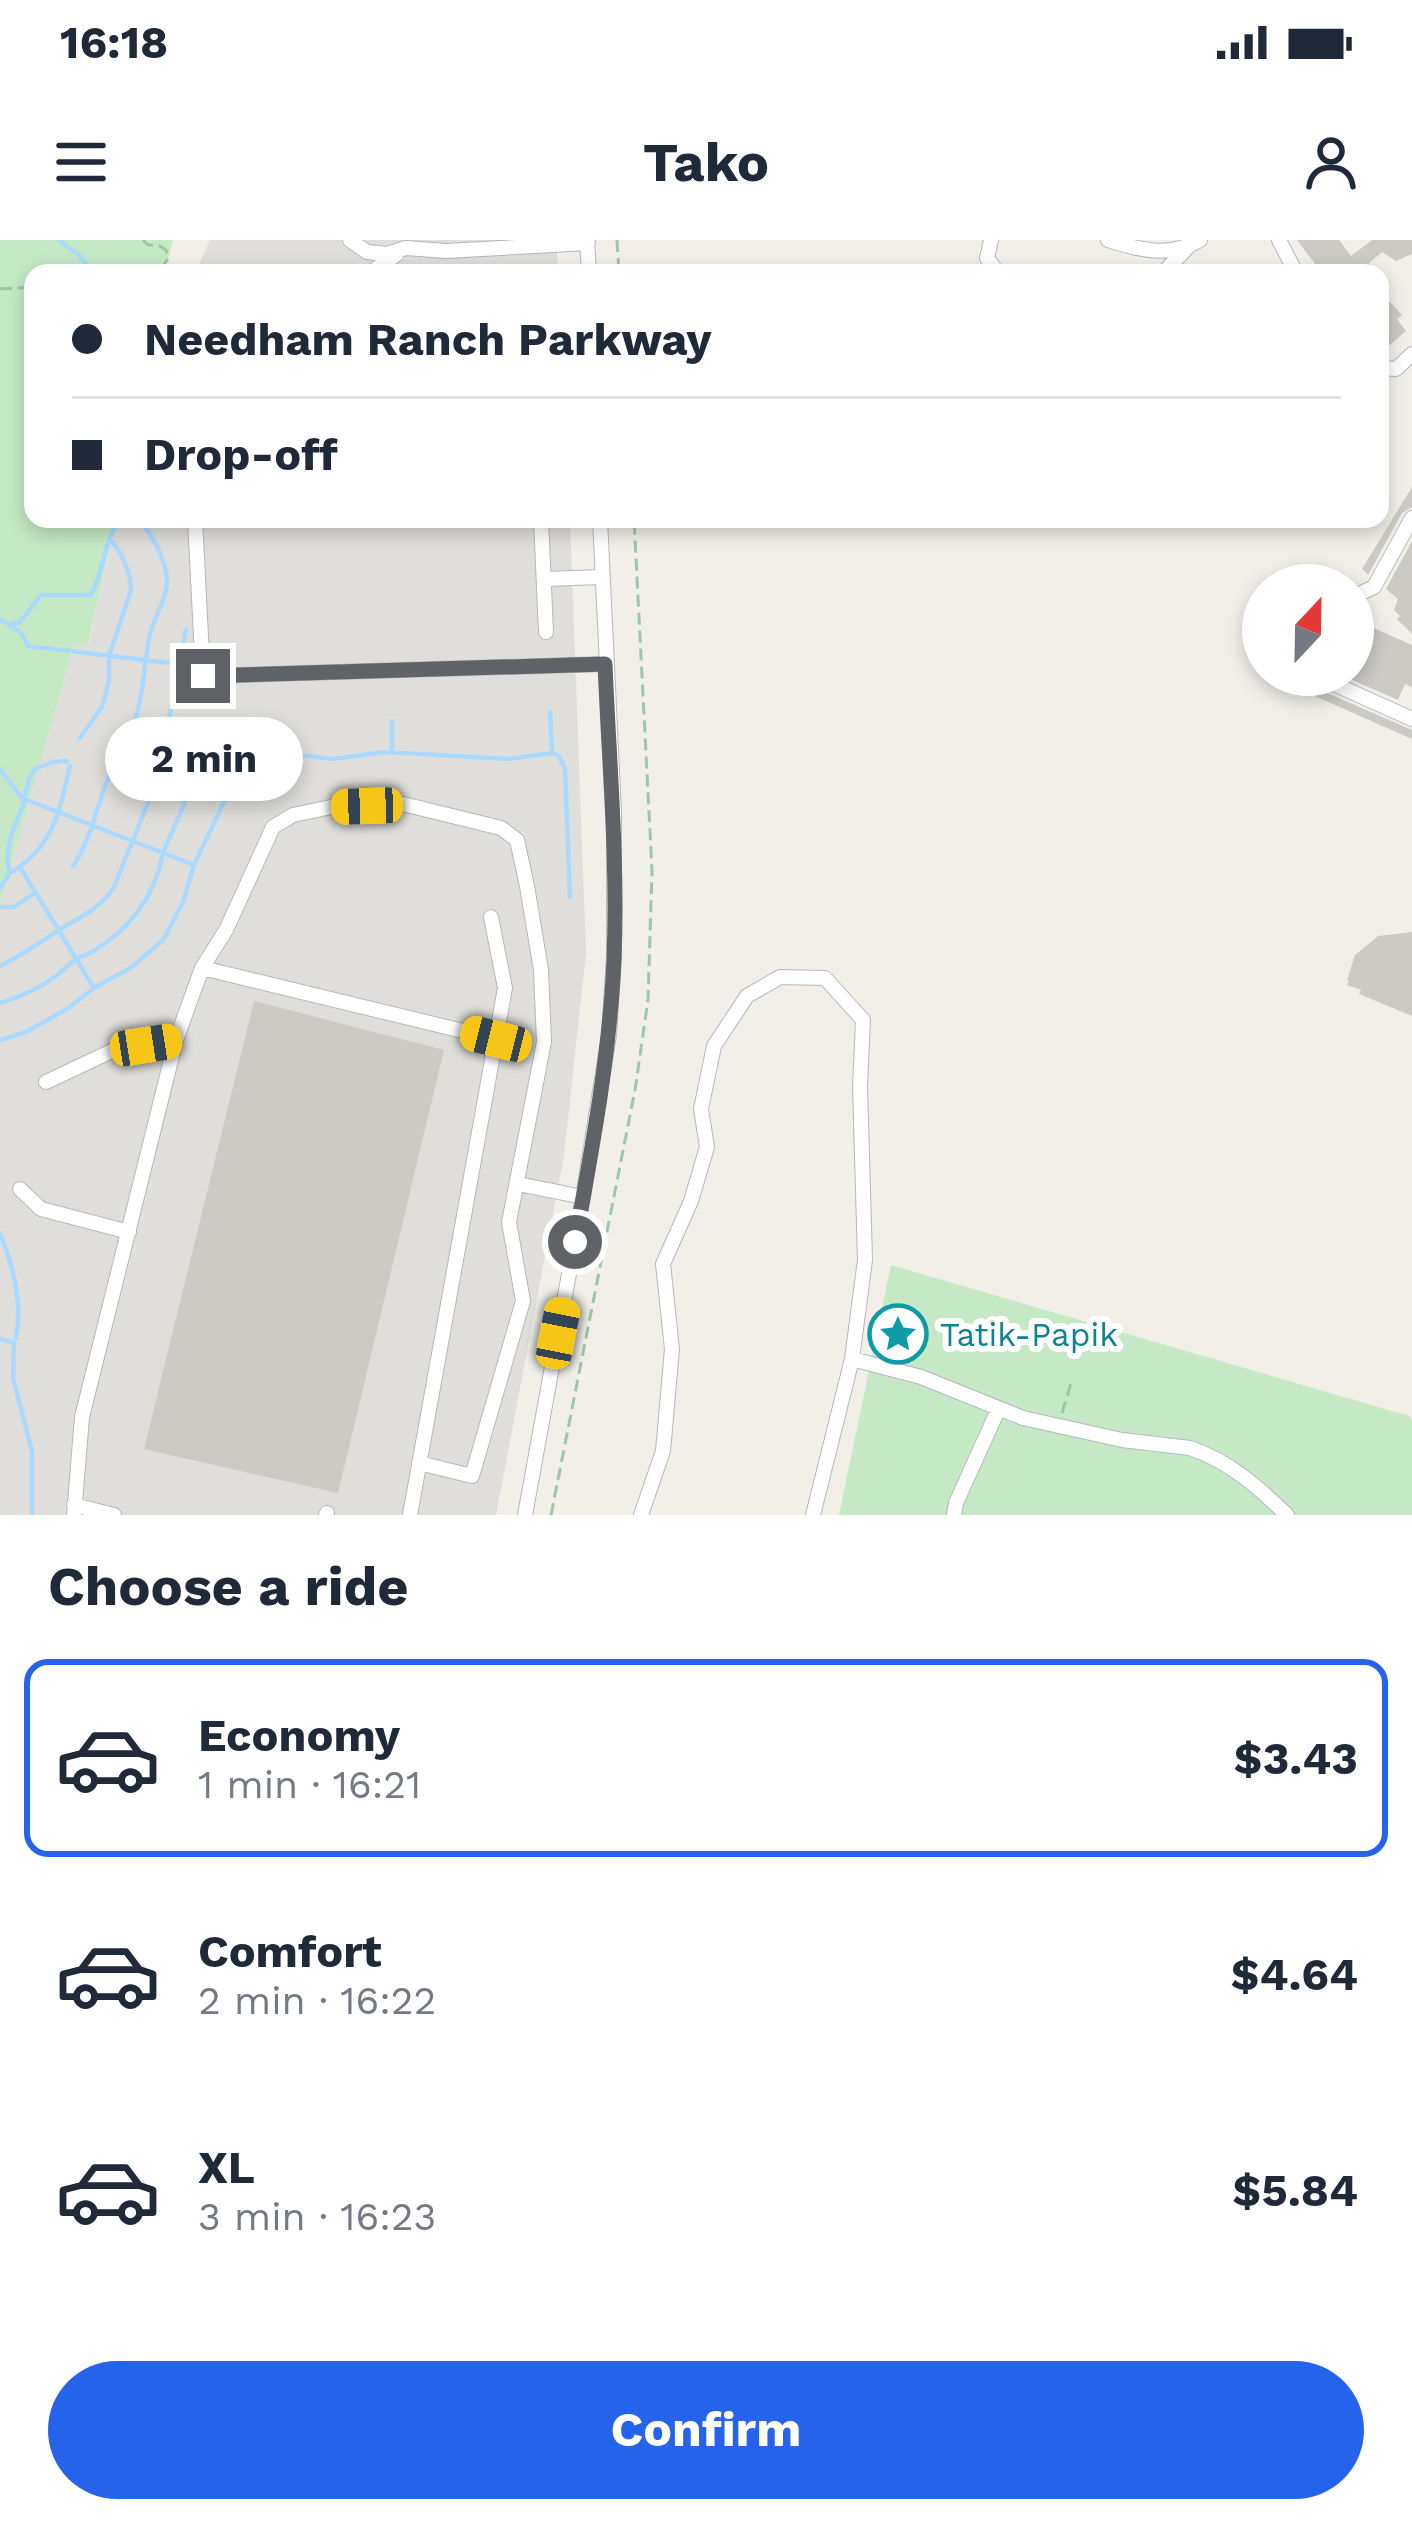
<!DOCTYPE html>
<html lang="en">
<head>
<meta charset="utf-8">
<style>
  :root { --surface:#fff; --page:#f6f6f7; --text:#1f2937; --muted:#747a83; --line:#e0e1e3; --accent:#2563eb }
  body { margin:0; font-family:"Work Sans",sans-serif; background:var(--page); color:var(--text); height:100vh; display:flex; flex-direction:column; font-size:45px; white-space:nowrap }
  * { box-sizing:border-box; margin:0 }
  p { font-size:39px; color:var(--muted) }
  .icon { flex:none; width:66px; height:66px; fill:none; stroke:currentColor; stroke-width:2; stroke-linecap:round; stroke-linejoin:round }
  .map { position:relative; height:1275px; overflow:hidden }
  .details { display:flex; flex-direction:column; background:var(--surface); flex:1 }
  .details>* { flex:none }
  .hud { position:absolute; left:24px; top:24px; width:1365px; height:264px; border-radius:24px; box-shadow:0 6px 18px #0003; display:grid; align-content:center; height:264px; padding:0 48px; background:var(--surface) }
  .needle { width:78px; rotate:22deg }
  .buttons { position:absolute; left:1242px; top:324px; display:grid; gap:24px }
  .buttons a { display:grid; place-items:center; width:132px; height:132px; border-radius:50%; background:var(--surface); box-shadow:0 6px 18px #0003; font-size:60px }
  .end { position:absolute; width:54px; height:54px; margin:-27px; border:15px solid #5f6368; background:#fff; box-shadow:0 0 0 6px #fff }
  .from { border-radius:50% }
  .bubble { position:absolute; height:84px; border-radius:42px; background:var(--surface); box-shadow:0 6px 18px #0003; font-size:39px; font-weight:700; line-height:84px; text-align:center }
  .car { position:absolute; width:36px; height:72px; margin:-36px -18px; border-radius:15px; box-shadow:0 0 9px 3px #0007; background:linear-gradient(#f5c518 24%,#345 0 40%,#f5c518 0 76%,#345 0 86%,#f5c518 0) }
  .hud b { display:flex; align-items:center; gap:42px; height:114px; font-size:45px }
  .hud b+b { border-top:3px solid var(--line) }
  .hud i { width:30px; height:30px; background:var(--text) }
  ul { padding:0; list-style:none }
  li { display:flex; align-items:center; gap:36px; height:198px; margin:0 24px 18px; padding:0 24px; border:6px solid transparent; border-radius:24px }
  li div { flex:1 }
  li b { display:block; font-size:45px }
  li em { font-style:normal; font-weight:700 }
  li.on { border-color:var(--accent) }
  li>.icon { width:108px; height:108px; stroke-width:1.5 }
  h2 { padding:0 48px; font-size:54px; line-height:144px }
  .button { display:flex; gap:24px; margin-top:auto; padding:24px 48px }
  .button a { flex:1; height:138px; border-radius:72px; background:var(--accent); color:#fff; font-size:48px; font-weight:700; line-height:138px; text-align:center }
  .status { display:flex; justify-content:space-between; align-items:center; height:84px; padding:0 60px; background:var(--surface); direction:ltr }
  .status svg { height:33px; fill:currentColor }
  header { display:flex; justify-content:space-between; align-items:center; height:156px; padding:0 48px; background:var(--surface); font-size:54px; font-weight:700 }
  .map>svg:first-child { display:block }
  .industrial { fill:#e0deda }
  .green { fill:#c5e8c5 }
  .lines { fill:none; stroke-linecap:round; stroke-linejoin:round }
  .stream { stroke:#aadaff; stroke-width:4.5 }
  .building { fill:#cccac5 }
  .minor-casing { stroke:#b5b8bc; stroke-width:16 }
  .path { stroke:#9cc7a9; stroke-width:3; stroke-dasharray:12 6; stroke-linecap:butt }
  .minor { stroke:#fff; stroke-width:14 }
  .route { stroke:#5f6368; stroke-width:15 }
  .labels { text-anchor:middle; stroke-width:12; stroke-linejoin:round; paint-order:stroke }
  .culture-label { font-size:33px; fill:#0d838f; stroke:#fff; text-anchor:start }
</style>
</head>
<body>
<div class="status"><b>16:18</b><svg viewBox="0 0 49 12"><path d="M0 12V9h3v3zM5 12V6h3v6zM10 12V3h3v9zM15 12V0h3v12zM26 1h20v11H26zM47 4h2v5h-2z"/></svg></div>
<header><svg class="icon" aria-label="menu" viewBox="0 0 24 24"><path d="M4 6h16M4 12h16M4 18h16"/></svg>Tako<svg class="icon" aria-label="person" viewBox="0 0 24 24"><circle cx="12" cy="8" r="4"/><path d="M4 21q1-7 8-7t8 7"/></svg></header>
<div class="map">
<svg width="1412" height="1275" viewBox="0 0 1412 1275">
  <rect width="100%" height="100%" fill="#f1efe8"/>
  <path class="industrial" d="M210,0H556L558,33H195Z
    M116,279H570L586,712L564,916L496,1275H0V665L74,404H89Z"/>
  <path class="green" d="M0,0H173L164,33H33V279H116L88,405L74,404L0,665Z
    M891,1025L1409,1176L1412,1180V1275H839Z"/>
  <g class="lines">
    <path class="stream" d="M59,0L79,15L93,33
      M0,379L21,393L28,406L178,424
      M12,384L20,382L41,355H91C104,330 104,303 119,279
      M550,472L552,513L559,516L565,529L570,657
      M392,481V512
      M246,486L249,546
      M80,498L102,467L109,441V416L131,350C131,333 122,312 110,300
      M0,529L22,558L194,625
      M24,559L29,539L35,529L53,522L67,521
      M73,626C93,597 96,564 111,532C120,512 131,494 137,473C145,446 144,417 151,390C156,373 169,355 167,337C164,318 152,292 138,279
      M20,627L94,748
      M10,633C54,607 59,572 70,526
      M0,648L10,633C3,609 14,586 24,564L23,560
      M2,667H14L33,654
      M0,726C21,716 39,703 59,690C79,678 99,669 113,649L157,541L186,390
      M0,763C19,757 37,750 53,738C61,733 67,725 75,720C80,716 87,715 92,712C130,689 155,657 163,613L198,532L206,525L230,512L247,509L333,519L385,512L508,519L552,513
      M0,800L26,792L67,769L94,748L132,727L163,700L183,662L194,625L230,549L249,546L285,549
      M0,993C13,1025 23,1062 16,1098
      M0,1099L14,1103L13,1138L32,1211V1275"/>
  </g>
  <path class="building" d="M1297,0H1339L1351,16L1372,0H1412V14L1396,21L1382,12L1369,23L1373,28L1367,33H1322Z
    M1390,62L1402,75L1397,79L1406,91L1384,110L1380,105V69Z
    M1412,247V267L1402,273L1368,335L1362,329Z
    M1412,301V394L1397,379L1400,376L1394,370L1398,359L1386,349Z
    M1360,382L1412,405V447L1405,444L1398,460L1341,435H1353V397Z
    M1299,437L1309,445L1412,490V499L1294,447Z
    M1412,692V776L1359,754L1361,750L1347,745L1349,741L1347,740L1355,715L1378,696Z
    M254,761L444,810L338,1253L144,1209Z"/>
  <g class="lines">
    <defs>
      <path id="minor" d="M350,0L367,12L387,14L406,8L446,11L588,3
        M587,0L589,33
        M991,0L987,18L998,33
        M1108,0C1139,10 1170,18 1200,0
        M1279,0L1296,33
        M370,33L397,14
        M1163,33L1188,7
        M1380,128L1396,129L1412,114
        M195,279L203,436L605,424
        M541,279L546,392
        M544,339L602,337
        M1353,357L1374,347L1412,278
        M1314,435L1412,479
        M202,728L496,799
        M46,842L116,809L176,800
        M518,944L583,957
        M20,949L41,969L129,992
        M852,1119L921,1137L1023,1178L1122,1200L1190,1208C1229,1221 1258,1247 1287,1275
        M74,1265L114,1275
        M74,1275L82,1177L176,800L202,728L226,690L273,587L293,575L331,567L403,564L501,588L517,600L527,646L541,730L544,802L509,982L523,1061L472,1236L419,1223
        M326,1275L327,1273
        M410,1275L505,748L491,677
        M525,1275L583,957L609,795L614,715V573L600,279
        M641,1275L663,1211L672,1109L663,1024L691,961L707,907L701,869L714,806L747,756L780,737L825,738L863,780L860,846L865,1020L852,1119L813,1275
        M954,1275L956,1263L998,1170"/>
    </defs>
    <use href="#minor" class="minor-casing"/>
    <path class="path" d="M143,0L148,5H158L166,10L168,19L158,33
      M617,0L619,33
      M0,49L33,47
      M892,1115L897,1098
      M1062,1173L1072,1140
      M551,1275L635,850L648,760L652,631L634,279"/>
    <use href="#minor" class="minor"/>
  </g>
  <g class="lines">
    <path class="route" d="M203,436L605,424C609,522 618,620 614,719C610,814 592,909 575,1002"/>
  </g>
  <defs>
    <symbol id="sight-ring" viewBox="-11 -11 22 22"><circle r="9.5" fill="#fff" stroke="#0f9aa8" stroke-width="1.5"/><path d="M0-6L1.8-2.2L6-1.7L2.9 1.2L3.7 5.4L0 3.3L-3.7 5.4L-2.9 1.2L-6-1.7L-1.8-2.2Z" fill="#0f9aa8"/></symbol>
  </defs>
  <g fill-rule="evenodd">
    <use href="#sight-ring" x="865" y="1061" width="66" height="66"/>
  </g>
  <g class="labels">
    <g class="culture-label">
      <text x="940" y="1106">Tatik-Papik</text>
    </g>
  </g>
</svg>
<div class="buttons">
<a><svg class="needle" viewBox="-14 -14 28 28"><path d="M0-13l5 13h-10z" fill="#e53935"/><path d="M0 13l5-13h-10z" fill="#747a83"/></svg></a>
</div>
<i class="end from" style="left:575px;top:1002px"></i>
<i class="end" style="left:203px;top:436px"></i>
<div class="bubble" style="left:105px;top:477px;width:198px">2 min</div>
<i class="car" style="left:367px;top:566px;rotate:268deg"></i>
<i class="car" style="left:496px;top:799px;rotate:284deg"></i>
<i class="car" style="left:146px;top:805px;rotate:81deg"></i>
<i class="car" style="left:558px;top:1093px;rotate:11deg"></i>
<div class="hud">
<b><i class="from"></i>Needham Ranch Parkway</b>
<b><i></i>Drop-off</b>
</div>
</div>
<section class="details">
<h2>Choose a ride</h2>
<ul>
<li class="on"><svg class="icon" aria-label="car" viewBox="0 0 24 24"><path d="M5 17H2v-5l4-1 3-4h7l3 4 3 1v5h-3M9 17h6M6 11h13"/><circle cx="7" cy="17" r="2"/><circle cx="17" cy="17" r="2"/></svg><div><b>Economy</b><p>1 min · 16:21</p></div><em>$3.43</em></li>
<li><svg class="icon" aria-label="car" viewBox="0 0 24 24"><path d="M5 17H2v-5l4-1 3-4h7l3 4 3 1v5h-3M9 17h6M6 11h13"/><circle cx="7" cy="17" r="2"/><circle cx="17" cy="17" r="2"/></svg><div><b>Comfort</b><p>2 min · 16:22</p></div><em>$4.64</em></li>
<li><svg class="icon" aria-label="car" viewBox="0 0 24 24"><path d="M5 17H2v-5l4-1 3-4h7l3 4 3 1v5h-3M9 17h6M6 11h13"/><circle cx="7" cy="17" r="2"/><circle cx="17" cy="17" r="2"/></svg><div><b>XL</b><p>3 min · 16:23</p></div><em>$5.84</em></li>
</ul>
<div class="button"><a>Confirm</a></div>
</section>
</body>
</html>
